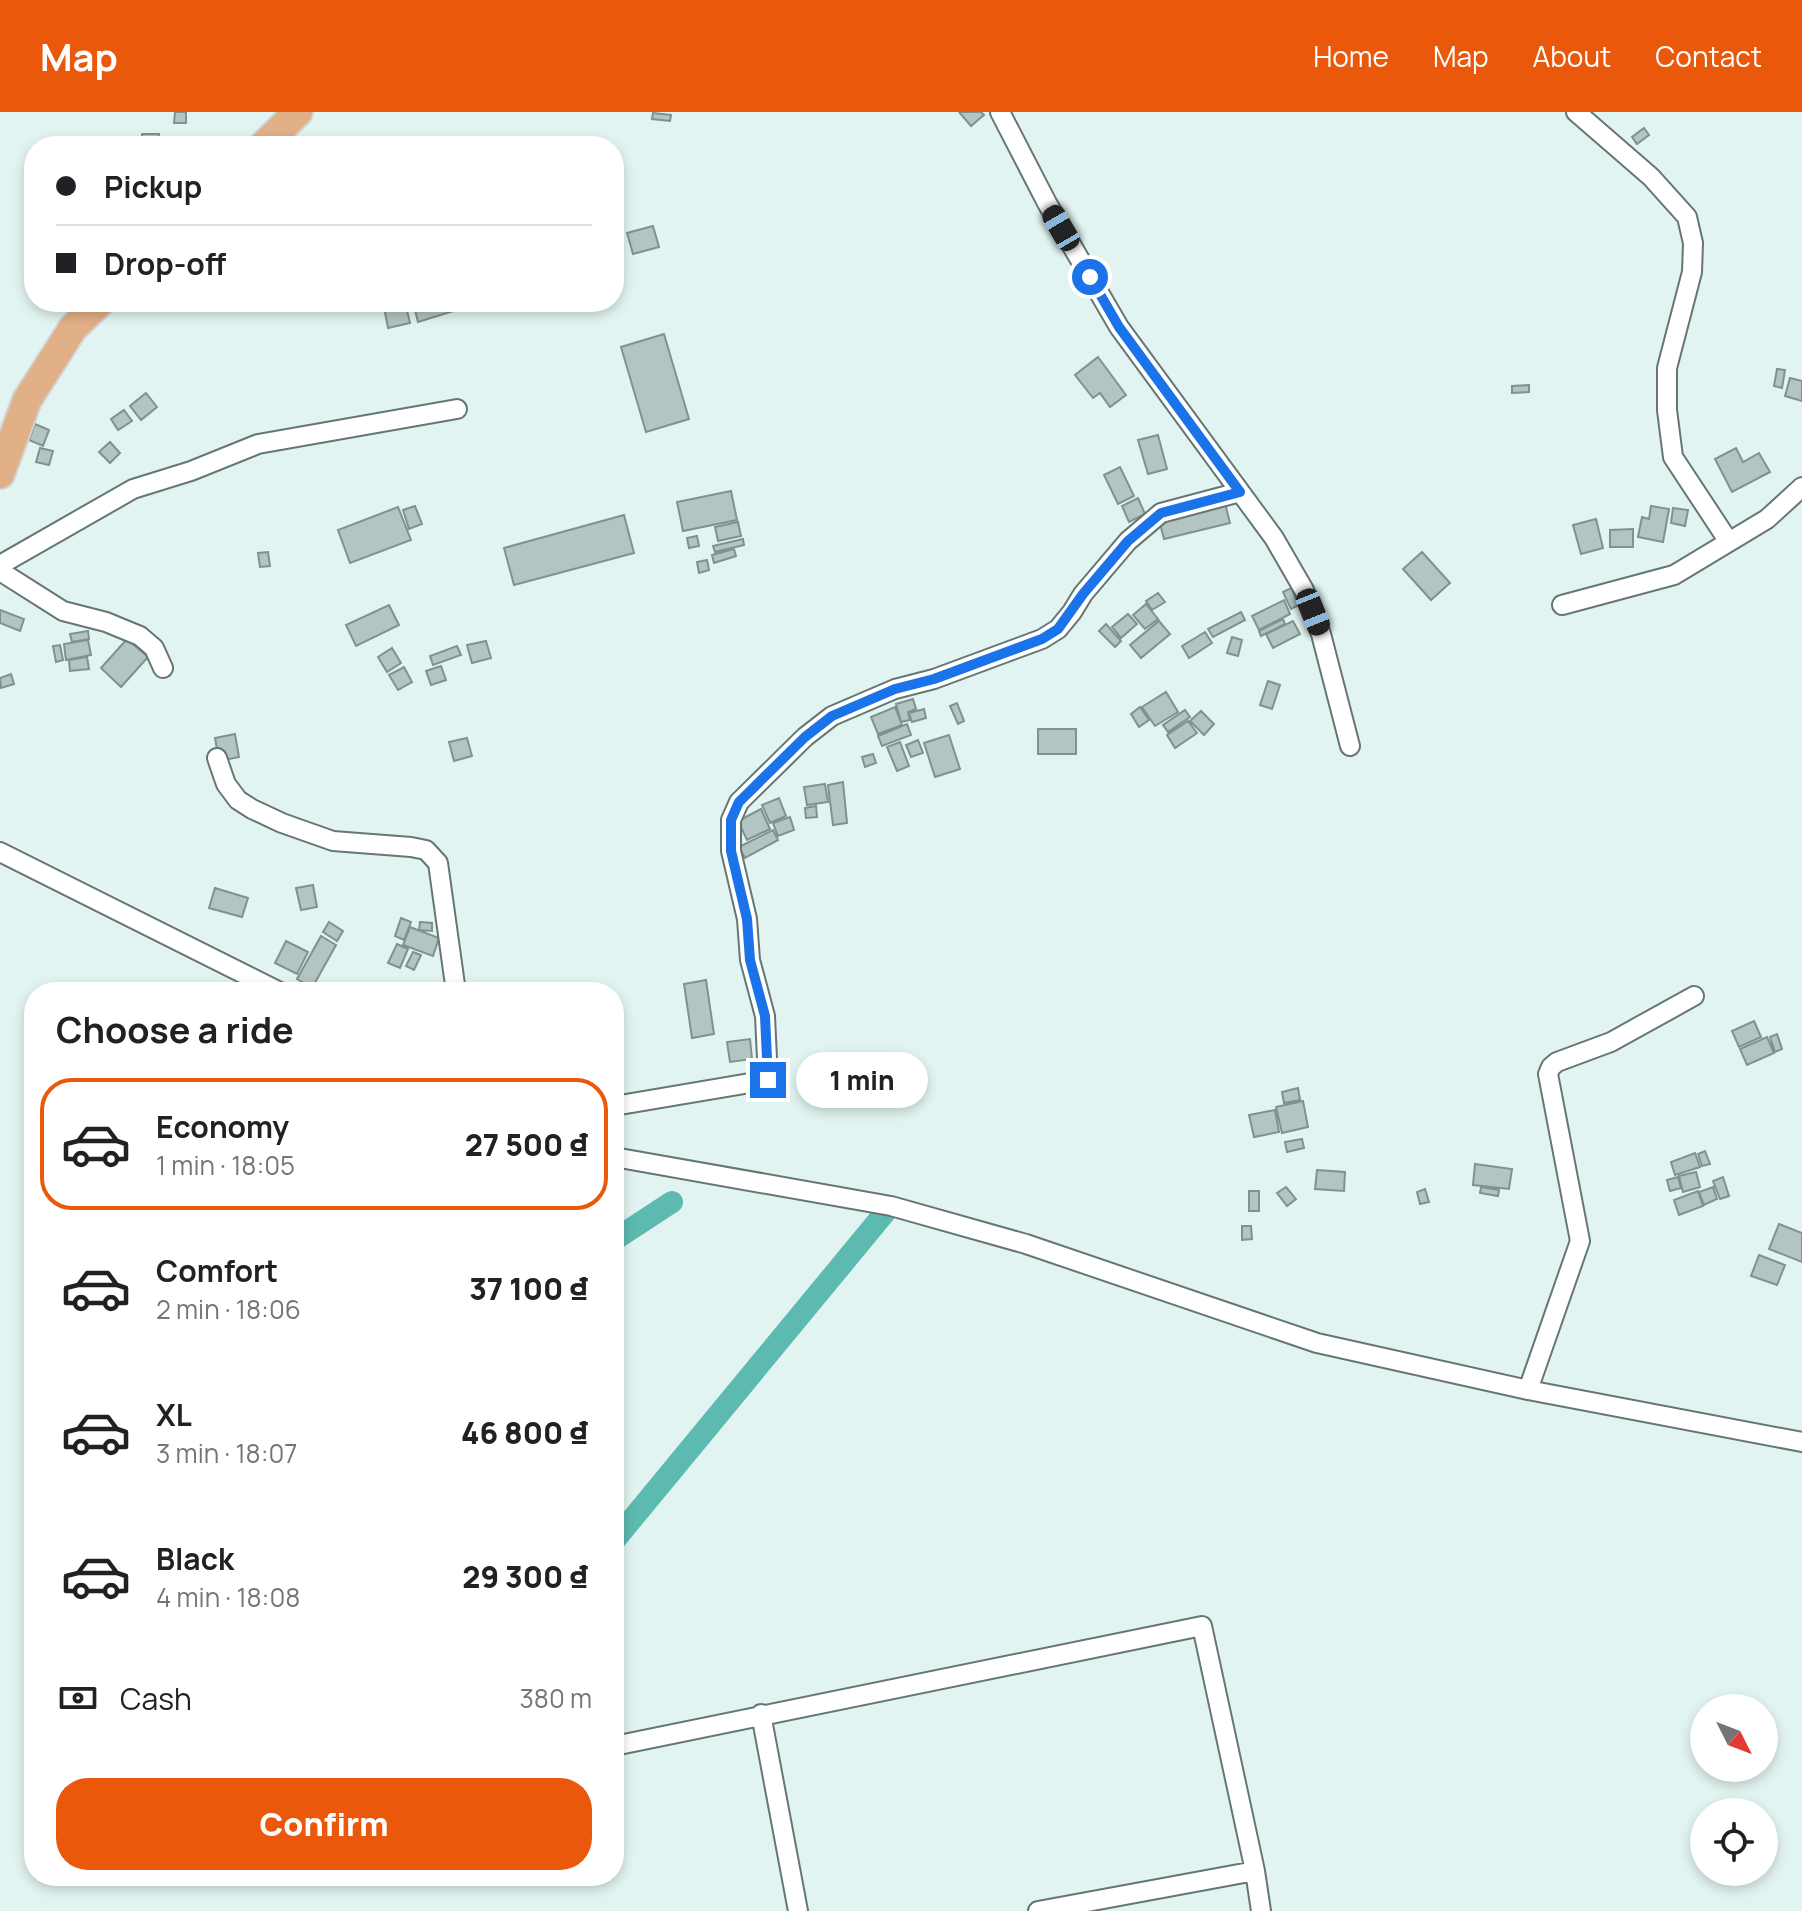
<!DOCTYPE html>
<html lang="en">
<head>
<meta charset="utf-8">
<style>
  :root { --surface:#fff; --page:#f2f2f2; --text:#202124; --muted:#757577; --line:#e0e0e0; --accent:#ea580c }
  body { margin:0; font-family:Manrope,sans-serif; background:var(--page); color:var(--text); height:100vh; display:flex; flex-direction:column; font-size:30px; white-space:nowrap }
  * { box-sizing:border-box; margin:0 }
  p { font-size:26px; color:var(--muted) }
  .icon { flex:none; width:44px; height:44px; fill:none; stroke:currentColor; stroke-width:2; stroke-linecap:round; stroke-linejoin:round }
  .map { position:relative; flex:1; overflow:hidden }
  .details { position:absolute; left:24px; top:870px; width:600px; height:904px; display:flex; flex-direction:column; background:var(--surface); border-radius:32px; box-shadow:0 4px 12px #0003 }
  .details>* { flex:none }
  .hud { position:absolute; left:24px; top:24px; width:600px; height:176px; border-radius:32px; box-shadow:0 4px 12px #0003; display:grid; align-content:center; height:176px; padding:0 32px; background:var(--surface) }
  .needle { width:52px; rotate:132deg }
  .buttons { position:absolute; left:1690px; top:1582px; display:grid; gap:16px }
  .buttons a { display:grid; place-items:center; width:88px; height:88px; border-radius:50%; background:var(--surface); box-shadow:0 4px 12px #0003; font-size:40px }
  .end { position:absolute; width:36px; height:36px; margin:-18px; border:10px solid #1a73e8; background:#fff; box-shadow:0 0 0 4px #fff }
  .from { border-radius:50% }
  .bubble { position:absolute; height:56px; border-radius:28px; background:var(--surface); box-shadow:0 4px 12px #0003; font-size:26px; font-weight:800; line-height:56px; text-align:center }
  .car { position:absolute; width:24px; height:48px; margin:-24px -12px; border-radius:10px; box-shadow:0 0 6px 2px #0007; background:linear-gradient(#222 24%,#8ab4d8 0 40%,#222 0 76%,#8ab4d8 0 86%,#222 0) }
  .hud b { display:flex; align-items:center; gap:28px; height:76px; font-size:30px }
  .hud b+b { border-top:2px solid var(--line) }
  .hud i { width:20px; height:20px; background:var(--text) }
  ul { padding:0; list-style:none }
  li { display:flex; align-items:center; gap:24px; height:132px; margin:0 16px 12px; padding:0 16px; border:4px solid transparent; border-radius:32px }
  li div { flex:1 }
  li b { display:block; font-size:30px }
  li em { font-style:normal; font-weight:800 }
  li.on { border-color:var(--accent) }
  li>.icon { width:72px; height:72px; stroke-width:1.5 }
  h2 { padding:0 32px; font-size:36px; line-height:96px }
  .pay { display:flex; align-items:center; gap:20px; height:88px; padding:0 32px; font-size:30px }
  .pay p { margin-inline-start:auto }
  .button { display:flex; gap:16px; margin-top:auto; padding:16px 32px }
  .button a { flex:1; height:92px; border-radius:32px; background:var(--accent); color:#fff; font-size:32px; font-weight:800; line-height:92px; text-align:center }
  header { display:flex; align-items:center; gap:48px; box-sizing:border-box; height:112px; padding:0 40px; background:var(--accent); color:#fff }
  header strong { font-size:38px }
  nav { display:flex; gap:44px; margin-inline-start:auto; font-size:28px }
  .map>svg:first-child { display:block }
  .lines { fill:none; stroke-linecap:round; stroke-linejoin:round }
  .canal { stroke:#5cbab1; stroke-width:22 }
  .building { fill:#b3c5c2; stroke:#80918f; stroke-width:2 }
  .minor-casing { stroke:#667674; stroke-width:22 }
  .primary-casing { stroke:#d1d2d2; stroke-width:32 }
  .minor { stroke:#fff; stroke-width:18 }
  .primary { stroke:#e2b086; stroke-width:28 }
  .route { stroke:#1a73e8; stroke-width:10 }
</style>
</head>
<body>
<header>
<strong>Map</strong>
<nav><a>Home</a><a>Map</a><a>About</a><a>Contact</a></nav>
</header>
<div class="map">
<svg width="1802" height="1799" viewBox="0 0 1802 1799">
  <rect width="100%" height="100%" fill="#e2f4f1"/>
  <g class="lines">
    <path class="canal" d="M614,1128L672,1090
      M614,1429L887,1098"/>
  </g>
  <path class="building" d="M175,0H186V11H174Z
    M959,0H981L984,3L971,14Z
    M653,1L671,3L670,9L652,7Z
    M1644,16L1649,23L1637,32L1632,25Z
    M142,22H159L158,32H142Z
    M653,114L659,135L633,142L627,121Z
    M383,190H405L410,211L388,216Z
    M413,190H468L470,194L418,210Z
    M664,222L689,307L646,320L621,235Z
    M1098,245L1126,283L1110,295L1100,281L1093,286L1075,263Z
    M1777,257L1785,258L1782,276L1774,274Z
    M1790,266L1802,269V289L1785,284Z
    M1529,273V280L1512,281V274Z
    M146,281L157,295L141,308L130,294Z
    M124,298L132,309L118,318L111,307Z
    M35,312L49,318L43,334L29,328Z
    M1158,323L1167,357L1148,362L1138,328Z
    M110,330L120,341L110,351L99,340Z
    M40,336L53,339L49,353L36,350Z
    M1736,336L1743,350L1759,341L1770,360L1732,380L1715,347Z
    M1120,355L1134,384L1118,392L1104,363Z
    M731,379L737,408L683,419L677,390Z
    M1138,386L1145,402L1129,410L1122,394Z
    M1225,391L1230,411L1164,427L1159,408Z
    M415,394L422,412L409,417L403,398Z
    M1651,394L1669,397L1663,430L1638,425L1642,405L1649,407Z
    M398,395L411,428L350,451L338,418Z
    M1673,396L1688,398L1685,414L1671,411Z
    M624,403L634,441L514,473L504,436Z
    M1596,407L1603,436L1581,442L1573,413Z
    M738,410L741,424L718,429L715,415Z
    M1633,417V435H1610V418Z
    M697,424L699,434L689,436L687,426Z
    M743,427L744,433L715,440L713,434Z
    M734,437L736,444L714,451L712,443Z
    M268,440L270,454L260,455L258,441Z
    M1422,440L1450,471L1431,488L1403,457Z
    M707,448L709,458L699,461L697,450Z
    M1291,476L1299,493L1291,497L1283,480Z
    M1158,481L1165,490L1152,498L1146,489Z
    M1284,488L1290,502L1259,518L1252,504Z
    M1146,492L1158,507L1145,517L1133,503Z
    M389,493L399,513L356,534L346,513Z
    M0,498L24,507L20,519L0,511Z
    M1241,500L1245,508L1213,525L1208,517Z
    M1128,502L1137,512L1121,526L1112,515Z
    M1283,507L1285,512L1261,524L1259,519Z
    M1159,509L1170,522L1141,546L1130,533Z
    M1293,509L1300,522L1273,536L1266,522Z
    M1106,512L1121,529L1115,535L1099,519Z
    M88,519L89,527L72,530L70,522Z
    M1205,520L1212,531L1189,546L1182,534Z
    M1232,525L1242,528L1238,544L1227,541Z
    M127,527L148,545L121,575L101,556Z
    M88,528L91,543L66,548L64,532Z
    M486,529L491,546L472,551L467,533Z
    M60,533L63,548L56,550L53,534Z
    M457,534L461,543L433,553L430,544Z
    M392,536L401,551L387,560L378,545Z
    M87,545L89,557L70,559L69,548Z
    M441,554L446,568L431,573L426,559Z
    M404,555L412,570L398,578L389,563Z
    M11,562L14,572L1,576L0,566Z
    M1268,569L1280,573L1272,597L1260,593Z
    M1166,580L1178,600L1155,614L1142,595Z
    M913,587L916,597L908,600L910,608L901,610L896,592Z
    M957,591L964,609L958,612L950,594Z
    M895,595L902,613L878,622L871,605Z
    M1140,595L1149,608L1139,615L1131,602Z
    M924,597L926,606L912,610L909,601Z
    M1185,598L1190,605L1168,620L1163,613Z
    M1201,599L1214,612L1204,623L1190,609Z
    M1188,609L1197,621L1175,636L1167,623Z
    M907,612L911,623L882,634L878,624Z
    M1038,617H1076V642H1038Z
    M235,622L239,645L219,649L215,626Z
    M949,623L960,657L935,665L924,631Z
    M467,626L472,644L454,649L449,630Z
    M918,628L923,641L911,645L906,633Z
    M900,630L909,654L897,659L887,635Z
    M873,642L876,651L865,655L862,645Z
    M843,670L847,711L833,713L828,673Z
    M825,672L828,690L807,693L804,675Z
    M779,686L786,704L770,711L762,693Z
    M816,694L817,705L806,706L805,696Z
    M761,697L770,717L747,728L738,709Z
    M790,705L794,718L778,724L773,711Z
    M773,718L778,728L745,746L739,735Z
    M313,773L317,795L301,798L296,776Z
    M215,776L248,786L242,805L209,796Z
    M401,806L411,810L404,828L395,824Z
    M329,810L343,819L337,829L323,820Z
    M420,810L432,811V819L419,818Z
    M410,815L439,826L433,844L403,833Z
    M321,824L336,833L312,876L297,867Z
    M286,829L308,840L297,862L275,851Z
    M397,832L408,837L400,856L388,851Z
    M413,840L421,843L414,858L406,854Z
    M706,868L714,922L692,926L684,872Z
    M1754,909L1761,925L1739,935L1732,919Z
    M1777,922L1782,937L1775,940L1770,925Z
    M1767,925L1774,941L1747,953L1740,937Z
    M750,927L752,947L730,950L727,930Z
    M1298,976L1300,988L1284,991L1282,980Z
    M1303,989L1308,1015L1282,1021L1276,995Z
    M1275,998L1279,1020L1254,1025L1249,1003Z
    M1302,1027L1304,1036L1287,1040L1285,1030Z
    M1705,1039L1710,1052L1702,1054L1698,1042Z
    M1695,1041L1700,1055L1675,1063L1671,1050Z
    M1475,1052L1512,1057L1509,1077L1473,1073Z
    M1317,1058L1345,1060L1344,1079L1315,1077Z
    M1696,1060L1700,1075L1683,1080L1679,1064Z
    M1678,1065L1681,1076L1670,1079L1667,1068Z
    M1723,1065L1729,1084L1720,1087L1713,1069Z
    M1286,1075L1296,1087L1287,1094L1277,1081Z
    M1481,1075L1499,1078L1498,1084L1480,1081Z
    M1713,1075L1717,1087L1704,1093L1699,1080Z
    M1425,1077L1429,1090L1420,1092L1417,1080Z
    M1249,1079H1259V1099H1249Z
    M1698,1079L1703,1094L1679,1103L1674,1088Z
    M1779,1112L1802,1121V1150L1769,1137Z
    M1242,1114H1251L1252,1127L1242,1128Z
    M1759,1143L1785,1153L1777,1173L1751,1164Z"/>
  <g class="lines">
    <defs>
      <path id="minor" d="M1000,0L1047,91L1119,215L1274,426L1304,478L1321,522L1350,634
        M1576,0L1651,65L1687,105L1693,131L1692,160L1667,256V298L1673,345L1729,430
        M0,453L133,377L191,359L258,332L457,297
        M0,459L63,499L106,510L140,524L154,536L163,556
        M1562,493L1674,463L1767,407L1802,375
        M217,646L226,672L238,688L252,697L282,711L333,729L411,735L426,738L438,751L456,880
        M0,740L280,880
        M614,994L768,968L765,904L750,848L747,807L731,739V708L739,690L805,625L832,604L895,577L934,567L1042,527L1058,517L1072,500L1083,482L1128,429L1161,401L1240,380
        M614,1045L891,1094L1026,1132L1317,1231L1528,1278L1802,1330
        M1528,1278L1580,1129L1548,962L1551,955L1557,950L1611,930L1694,884
        M761,1602L798,1799
        M614,1634L1202,1514L1255,1759L1261,1799
        M1038,1799L1255,1759"/>
      <path id="primary" d="M263,34L298,0
        M0,362L27,288L73,216L100,190"/>
    </defs>
    <use href="#minor" class="minor-casing"/>
    <use href="#primary" class="primary-casing"/>
    <use href="#minor" class="minor"/>
    <use href="#primary" class="primary"/>
  </g>
  <g class="lines">
    <path class="route" d="M768,968L765,904L750,848L747,807L731,739V708L739,690L805,625L832,604L895,577L934,567L1042,527L1058,517L1083,482L1128,429L1161,401L1240,380L1119,215L1090,165"/>
  </g>
</svg>
<div class="buttons">
<a><svg class="needle" viewBox="-14 -14 28 28"><path d="M0-13l5 13h-10z" fill="#e53935"/><path d="M0 13l5-13h-10z" fill="#757577"/></svg></a>
<a><svg class="icon" aria-label="locate" viewBox="0 0 24 24"><circle cx="12" cy="12" r="6"/><path d="M12 2v4M12 18v4M2 12h4M18 12h4"/></svg></a>
</div>
<i class="end from" style="left:1090px;top:165px"></i>
<i class="end" style="left:768px;top:968px"></i>
<div class="bubble" style="left:796px;top:940px;width:132px">1 min</div>
<i class="car" style="left:1061px;top:116px;rotate:330deg"></i>
<i class="car" style="left:1313px;top:500px;rotate:158deg"></i>
<div class="hud">
<b><i class="from"></i>Pickup</b>
<b><i></i>Drop-off</b>
</div>
<section class="details">
<h2>Choose a ride</h2>
<ul>
<li class="on"><svg class="icon" aria-label="car" viewBox="0 0 24 24"><path d="M5 17H2v-5l4-1 3-4h7l3 4 3 1v5h-3M9 17h6M6 11h13"/><circle cx="7" cy="17" r="2"/><circle cx="17" cy="17" r="2"/></svg><div><b>Economy</b><p>1 min · 18:05</p></div><em>27 500 ₫</em></li>
<li><svg class="icon" aria-label="car" viewBox="0 0 24 24"><path d="M5 17H2v-5l4-1 3-4h7l3 4 3 1v5h-3M9 17h6M6 11h13"/><circle cx="7" cy="17" r="2"/><circle cx="17" cy="17" r="2"/></svg><div><b>Comfort</b><p>2 min · 18:06</p></div><em>37 100 ₫</em></li>
<li><svg class="icon" aria-label="car" viewBox="0 0 24 24"><path d="M5 17H2v-5l4-1 3-4h7l3 4 3 1v5h-3M9 17h6M6 11h13"/><circle cx="7" cy="17" r="2"/><circle cx="17" cy="17" r="2"/></svg><div><b>XL</b><p>3 min · 18:07</p></div><em>46 800 ₫</em></li>
<li><svg class="icon" aria-label="car" viewBox="0 0 24 24"><path d="M5 17H2v-5l4-1 3-4h7l3 4 3 1v5h-3M9 17h6M6 11h13"/><circle cx="7" cy="17" r="2"/><circle cx="17" cy="17" r="2"/></svg><div><b>Black</b><p>4 min · 18:08</p></div><em>29 300 ₫</em></li>
</ul>
<div class="pay"><svg class="icon" aria-label="cash" viewBox="0 0 24 24"><path d="M3 7h18v10H3z"/><circle cx="12" cy="12" r="2"/></svg>Cash<p>380 m</p></div>
<div class="button"><a>Confirm</a></div>
</section>
</div>
</body>
</html>
